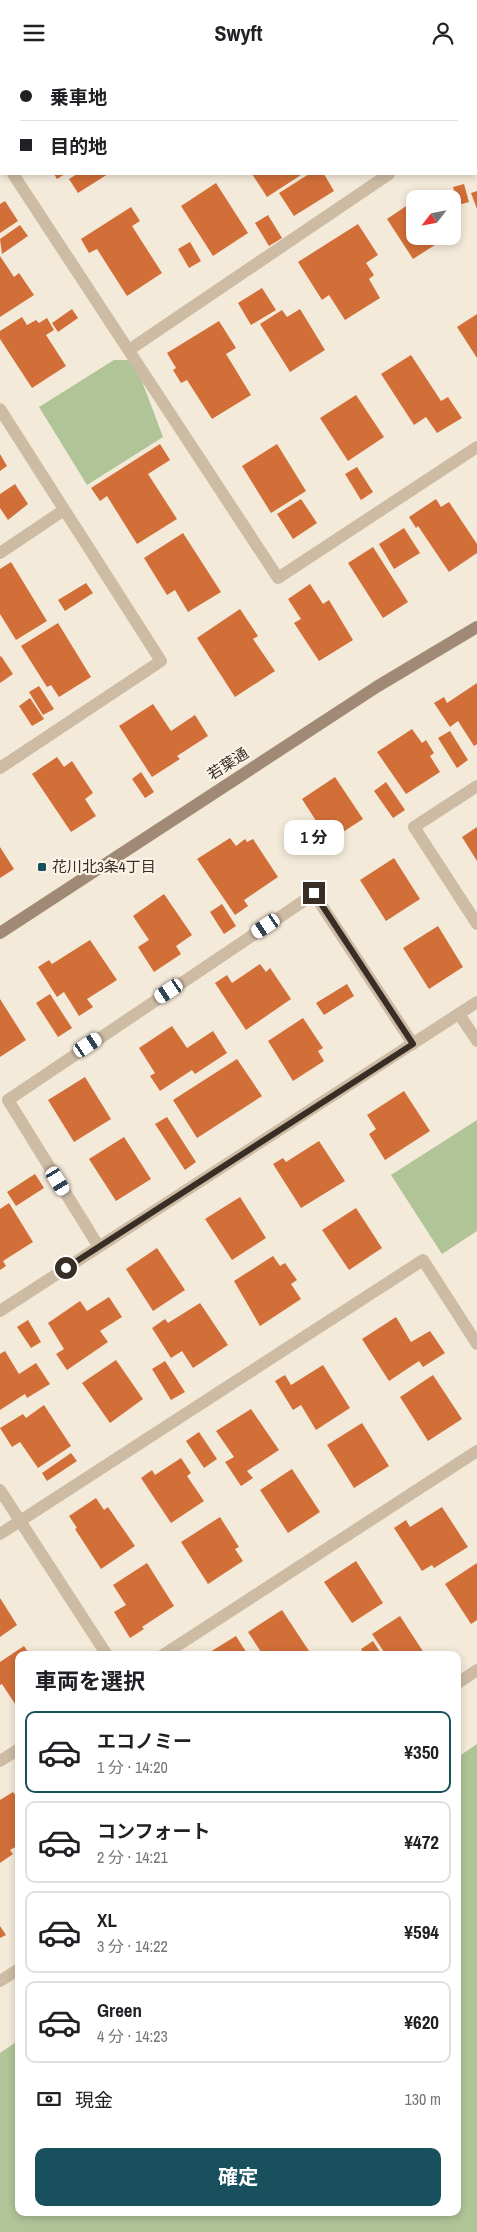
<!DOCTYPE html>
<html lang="ja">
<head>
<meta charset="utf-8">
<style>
  :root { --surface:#fff; --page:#f6f6f6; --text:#202124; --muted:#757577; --line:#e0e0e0; --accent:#18515d }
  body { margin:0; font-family:"Archivo Narrow","Noto Sans JP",sans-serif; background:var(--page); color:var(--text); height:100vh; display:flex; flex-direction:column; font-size:19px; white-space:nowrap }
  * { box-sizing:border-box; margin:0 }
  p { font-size:16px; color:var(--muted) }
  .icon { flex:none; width:28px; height:28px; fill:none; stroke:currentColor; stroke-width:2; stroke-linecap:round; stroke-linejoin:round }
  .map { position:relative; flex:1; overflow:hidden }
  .sheet { position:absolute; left:15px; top:1586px; width:446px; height:565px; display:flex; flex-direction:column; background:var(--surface); border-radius:10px; box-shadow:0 2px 8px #0003 }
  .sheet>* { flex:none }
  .hud { position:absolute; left:0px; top:0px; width:478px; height:110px; box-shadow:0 2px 8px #0003; display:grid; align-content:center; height:110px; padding:0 20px; background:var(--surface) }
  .needle { width:32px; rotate:238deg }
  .buttons { position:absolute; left:406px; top:125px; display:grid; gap:10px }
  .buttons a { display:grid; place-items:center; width:55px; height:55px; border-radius:10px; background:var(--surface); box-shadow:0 2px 8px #0003; font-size:25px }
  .end { position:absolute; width:22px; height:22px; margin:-11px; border:6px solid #382e26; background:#fff; box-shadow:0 0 0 2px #fff }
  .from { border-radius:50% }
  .bubble { position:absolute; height:35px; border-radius:10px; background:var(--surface); box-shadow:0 2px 8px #0003; font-size:16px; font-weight:700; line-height:35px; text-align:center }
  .car { position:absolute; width:15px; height:30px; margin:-15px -8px; border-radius:6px; box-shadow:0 0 4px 1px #0007; background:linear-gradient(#fff 24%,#345 0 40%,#fff 0 76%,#345 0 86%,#fff 0) }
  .hud b { display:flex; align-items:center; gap:18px; height:48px; font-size:19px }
  .hud b+b { border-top:1px solid var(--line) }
  .hud i { width:12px; height:12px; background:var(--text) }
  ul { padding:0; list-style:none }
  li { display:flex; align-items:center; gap:15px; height:82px; margin:0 10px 8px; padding:0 10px; border:2px solid var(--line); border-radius:10px }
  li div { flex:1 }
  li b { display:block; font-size:19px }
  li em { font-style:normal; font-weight:700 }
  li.current { border-color:var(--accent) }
  li>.icon { width:45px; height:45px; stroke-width:1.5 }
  h2 { padding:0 20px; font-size:22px; line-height:60px }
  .pay { display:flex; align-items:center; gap:12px; height:55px; padding:0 20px; font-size:19px }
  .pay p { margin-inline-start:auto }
  .action { display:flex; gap:10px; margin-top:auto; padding:10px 20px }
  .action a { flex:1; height:58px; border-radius:10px; background:var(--accent); color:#fff; font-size:20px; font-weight:700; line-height:58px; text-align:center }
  header { display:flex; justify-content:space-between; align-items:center; height:65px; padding:0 20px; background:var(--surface); font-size:22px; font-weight:700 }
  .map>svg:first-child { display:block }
  .green { fill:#b0c498 }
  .building { fill:#d26f39 }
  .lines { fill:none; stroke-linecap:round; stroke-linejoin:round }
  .street { stroke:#cdbba4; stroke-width:12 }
  .secondary { stroke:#a18a75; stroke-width:12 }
  .route { stroke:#382e26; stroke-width:6 }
  .poi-dot { fill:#18515d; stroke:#fbf4e6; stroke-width:2 }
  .labels { text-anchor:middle; stroke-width:4.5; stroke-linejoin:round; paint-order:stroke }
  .street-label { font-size:15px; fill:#382e26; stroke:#fbf4e6 }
  .poi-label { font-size:15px; fill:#382e26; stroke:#fbf4e6; text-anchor:start }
</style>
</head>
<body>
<header><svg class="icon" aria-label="menu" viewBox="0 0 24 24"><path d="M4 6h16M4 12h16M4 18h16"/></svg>Swyft<svg class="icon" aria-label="person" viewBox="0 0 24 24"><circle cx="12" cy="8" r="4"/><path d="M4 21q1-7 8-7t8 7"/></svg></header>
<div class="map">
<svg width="477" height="2167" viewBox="0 0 477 2167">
  <rect width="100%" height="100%" fill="#f4ead9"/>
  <path class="green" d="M114,295H134L163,372L87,420L39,342Z
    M477,1055V1166L442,1189L391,1110Z
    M477,1679V2167H0V1988L19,1975V2148H458V1692Z"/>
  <path class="building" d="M54,109H65L57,114Z
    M77,109H108L78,128L69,114Z
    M252,109H300L301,110L267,132Z
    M309,109H324L334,126L294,151L279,128Z
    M216,118L248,168L213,191L181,141Z
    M464,119L469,137L458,140L453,122Z
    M477,126V144L471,128Z
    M415,135V171H449L413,194L387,154Z
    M5,136L18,156L0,168V139Z
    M131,142L140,156L132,161L162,208L127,231L97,184L89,188L81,174Z
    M268,150L282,173L269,181L255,158Z
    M358,159L378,190L366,198L374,210L369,214L380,233L345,255L329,230L322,235L298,197Z
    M20,160L28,171L2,189L0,174Z
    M190,177L201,196L189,203L178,184Z
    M0,191L14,212L19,208L34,230L0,252Z
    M262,223L276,245L251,260L238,238Z
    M72,244L78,253L58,267L52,258Z
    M300,244L325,285L290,307L260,259L282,245L287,252Z
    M477,249V293L457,262Z
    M22,252L27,260L36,255L39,258L47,253L54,265L46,270L66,301L32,323L0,274V266Z
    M219,256L236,283L226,289L251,330L212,354L187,315L181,318L173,305L176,303L167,288Z
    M411,290L441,336L448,332L462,353L437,368L426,352L414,360L381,309Z
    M356,330L384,372L348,396L320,353Z
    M160,379L170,395L148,409L177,454L137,479L107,431L100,436L91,423Z
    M277,379L306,426L271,448L242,401Z
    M0,389L7,401L0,406Z
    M357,402L373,427L361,435L345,409Z
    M15,419L28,439L8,455L0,443V429Z
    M301,434L317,458L293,474L277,449Z
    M436,434L441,442L449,437L477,479V488L449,507L418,461L416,463L409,452Z
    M404,463L420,488L394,504L379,479Z
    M183,468L221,527L188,547L175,525L167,530L144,493Z
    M373,482L408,537L383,553L348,498Z
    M11,497L47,556L16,575L0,549V504Z
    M86,518L93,528L65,546L58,535Z
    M310,519L323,539L329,535L353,575L319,596L294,558L301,554L288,534Z
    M240,544L258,571L253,574L275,606L235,632L197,573Z
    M58,558L91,612L59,632L51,620L47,622L21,581Z
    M1,591L13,609L0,618V592Z
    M477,618V679L474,681L458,656L450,662L434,638L444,632L447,638Z
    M39,621L54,644L43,650L29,627Z
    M30,633L44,654L32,661L19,641Z
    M153,639L171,666L195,650L208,671L177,691L180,694L152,712L119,661Z
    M412,664L422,678L426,675L434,688L430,691L440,707L406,729L377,687Z
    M450,666L468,695L457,703L438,673Z
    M57,692L64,702L72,696L93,728L85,734L96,751L71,767L32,709Z
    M141,707L154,727L145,733L132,714Z
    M335,712L363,754L329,776L302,734Z
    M386,717L405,745L393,753L374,726Z
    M477,762V796L462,772Z
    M230,773L236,781L245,774L247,777L253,774L278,812L244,835L248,841L235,850L197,794Z
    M0,782L14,804L0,813Z
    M394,793L420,834L386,856L360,815Z
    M164,829L192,870L176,881L181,889L154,907L138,882L149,875L133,851Z
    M222,839L236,861L224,869L210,847Z
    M438,861L463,902L429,924L403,883Z
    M90,875L117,915L87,934L93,942L79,951L64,927L57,932L38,902L49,895L52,899Z
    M260,899L266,907L270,903L291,934L246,965L215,918L227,910L232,918Z
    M347,919L354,931L324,950L316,938Z
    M50,929L72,963L58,972L36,938Z
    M0,934L26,975L0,992Z
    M303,953L323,983L318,986L324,996L293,1016L268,976Z
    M172,961L187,983L213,966L227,988L195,1009L192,1005L160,1026L150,1011L155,1008L139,983Z
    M237,994L262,1031L197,1073L173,1035Z
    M85,1012L111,1054L74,1077L48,1035Z
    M404,1026L430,1066L385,1095L369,1069L376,1064L367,1050Z
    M167,1052L196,1097L185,1105L155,1059Z
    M124,1072L151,1114L116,1136L89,1094Z
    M319,1076L345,1116L301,1143L273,1099L283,1093L286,1097Z
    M35,1109L44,1123L16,1141L7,1127Z
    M240,1132L266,1173L232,1195L205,1154Z
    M9,1138L33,1177L3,1196L6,1201L0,1205V1144Z
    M356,1143L382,1183L349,1205L322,1165Z
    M157,1183L185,1225L153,1246L126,1204Z
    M273,1191L280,1201L285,1198L297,1215L291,1219L301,1234L260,1261L234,1216Z
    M109,1232L122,1252L100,1266L108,1277L67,1305L56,1289L64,1284L48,1258L80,1236L87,1246Z
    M200,1238L228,1280L193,1303L182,1286L171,1293L152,1263L165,1254L168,1258Z
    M396,1252L411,1277L430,1266L445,1288L423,1302L419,1296L389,1316L362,1274Z
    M28,1255L41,1277L31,1283L17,1262Z
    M5,1286L19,1309L36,1298L50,1319L27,1333L25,1329L0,1345V1289Z
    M116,1295L143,1334L110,1358L82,1318Z
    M165,1296L185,1327L171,1335L152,1304Z
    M323,1300L350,1343L316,1365L301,1340L293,1345L275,1316L285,1310L291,1320Z
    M433,1310L462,1354L428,1376L400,1332Z
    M44,1340L71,1381L38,1403L20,1377L12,1382L0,1363L23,1349L26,1353Z
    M251,1344L279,1385L247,1406L253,1413L241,1421L225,1397L234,1392L216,1366Z
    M362,1358L389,1401L354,1423L327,1380Z
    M199,1367L217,1394L204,1403L186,1376Z
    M71,1388L77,1396L47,1416L42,1408Z
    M181,1393L191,1408L187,1411L204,1436L171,1458L141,1413L152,1405L155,1410Z
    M292,1404L320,1447L288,1468L260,1425Z
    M96,1433L104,1445L108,1442L135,1481L101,1504L75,1464L77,1463L69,1451Z
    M442,1442L468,1482L434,1503L432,1500L422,1506L394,1463L406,1455L410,1462Z
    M220,1452L239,1482L235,1484L243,1496L208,1519L181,1477Z
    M356,1496L383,1538L352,1558L324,1517Z
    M147,1498L174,1541L142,1562L144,1564L130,1573L114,1547L126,1540L113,1520Z
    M477,1498V1555L471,1559L445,1519Z
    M0,1533L17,1560L0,1572Z
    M282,1545L309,1586L303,1590H263L248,1567Z
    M400,1551L424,1588L421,1590H386L372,1569Z
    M236,1571L248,1590H212L210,1587Z
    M373,1576L382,1590H364L361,1584Z
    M24,1581L30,1590H19V1645L2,1619L0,1620V1597Z
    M13,1727L19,1735V1780L10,1785L13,1789L0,1798V1735Z
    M0,1861L6,1870L0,1873Z"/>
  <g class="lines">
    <path class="street" d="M49,1L51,0
      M0,33H1
      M476,79H477
      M0,89L1,91
      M13,109L278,513L477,382
      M129,285L389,109
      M0,344L161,596L0,703
      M0,488L64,445
      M477,721L414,762L477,859
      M459,949L477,976
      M99,1182L8,1035L314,829L413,979
      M0,1246L477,937
      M0,1425L107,1590
      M0,1469L423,1195L477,1279
      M163,1590L477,1386
      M458,1618L477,1605
      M0,1696L19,1684
      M0,1916L19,1904"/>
    <path class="secondary" d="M0,868L378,621L477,562"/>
  </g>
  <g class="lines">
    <path class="route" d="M66,1203L413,979L314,828"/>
  </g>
  <rect class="poi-dot" x="37" y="797" width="10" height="10" rx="2.5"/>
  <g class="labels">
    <g class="street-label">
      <text transform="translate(228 699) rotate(-33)" y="5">若葉通</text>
    </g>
    <g class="poi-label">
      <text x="52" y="807">花川北3条4丁目</text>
    </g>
  </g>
</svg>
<div class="buttons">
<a><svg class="needle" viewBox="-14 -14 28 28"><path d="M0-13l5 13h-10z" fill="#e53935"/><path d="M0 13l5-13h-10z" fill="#757577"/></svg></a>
</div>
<i class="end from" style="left:66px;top:1203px"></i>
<i class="end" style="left:314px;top:828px"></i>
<div class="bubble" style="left:284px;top:755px;width:60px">1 分</div>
<i class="car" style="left:266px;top:861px;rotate:236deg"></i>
<i class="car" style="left:169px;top:926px;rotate:236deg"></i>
<i class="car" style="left:88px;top:980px;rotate:56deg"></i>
<i class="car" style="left:58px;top:1116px;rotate:149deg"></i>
<div class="hud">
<b><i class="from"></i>乗車地</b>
<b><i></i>目的地</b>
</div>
<section class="sheet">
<h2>車両を選択</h2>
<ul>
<li class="current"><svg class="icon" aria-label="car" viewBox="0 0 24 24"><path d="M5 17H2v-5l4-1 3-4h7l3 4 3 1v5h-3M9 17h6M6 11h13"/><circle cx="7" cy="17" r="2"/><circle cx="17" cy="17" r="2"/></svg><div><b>エコノミー</b><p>1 分 · 14:20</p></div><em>¥350</em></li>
<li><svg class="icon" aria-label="car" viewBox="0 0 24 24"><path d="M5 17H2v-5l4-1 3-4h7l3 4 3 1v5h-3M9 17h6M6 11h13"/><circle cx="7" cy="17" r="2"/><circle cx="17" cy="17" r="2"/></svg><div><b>コンフォート</b><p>2 分 · 14:21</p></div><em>¥472</em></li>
<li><svg class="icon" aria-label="car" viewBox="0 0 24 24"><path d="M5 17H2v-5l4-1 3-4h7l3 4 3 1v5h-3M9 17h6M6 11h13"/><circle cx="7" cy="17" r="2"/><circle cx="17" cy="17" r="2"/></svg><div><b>XL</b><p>3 分 · 14:22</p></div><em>¥594</em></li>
<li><svg class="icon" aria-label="car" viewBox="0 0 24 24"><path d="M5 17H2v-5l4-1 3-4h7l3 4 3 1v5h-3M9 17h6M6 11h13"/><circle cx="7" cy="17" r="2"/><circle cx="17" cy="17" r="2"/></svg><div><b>Green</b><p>4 分 · 14:23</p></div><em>¥620</em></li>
</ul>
<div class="pay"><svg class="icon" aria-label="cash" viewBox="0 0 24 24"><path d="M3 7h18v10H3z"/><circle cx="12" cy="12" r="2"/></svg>現金<p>130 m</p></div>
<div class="action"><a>確定</a></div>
</section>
</div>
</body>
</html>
